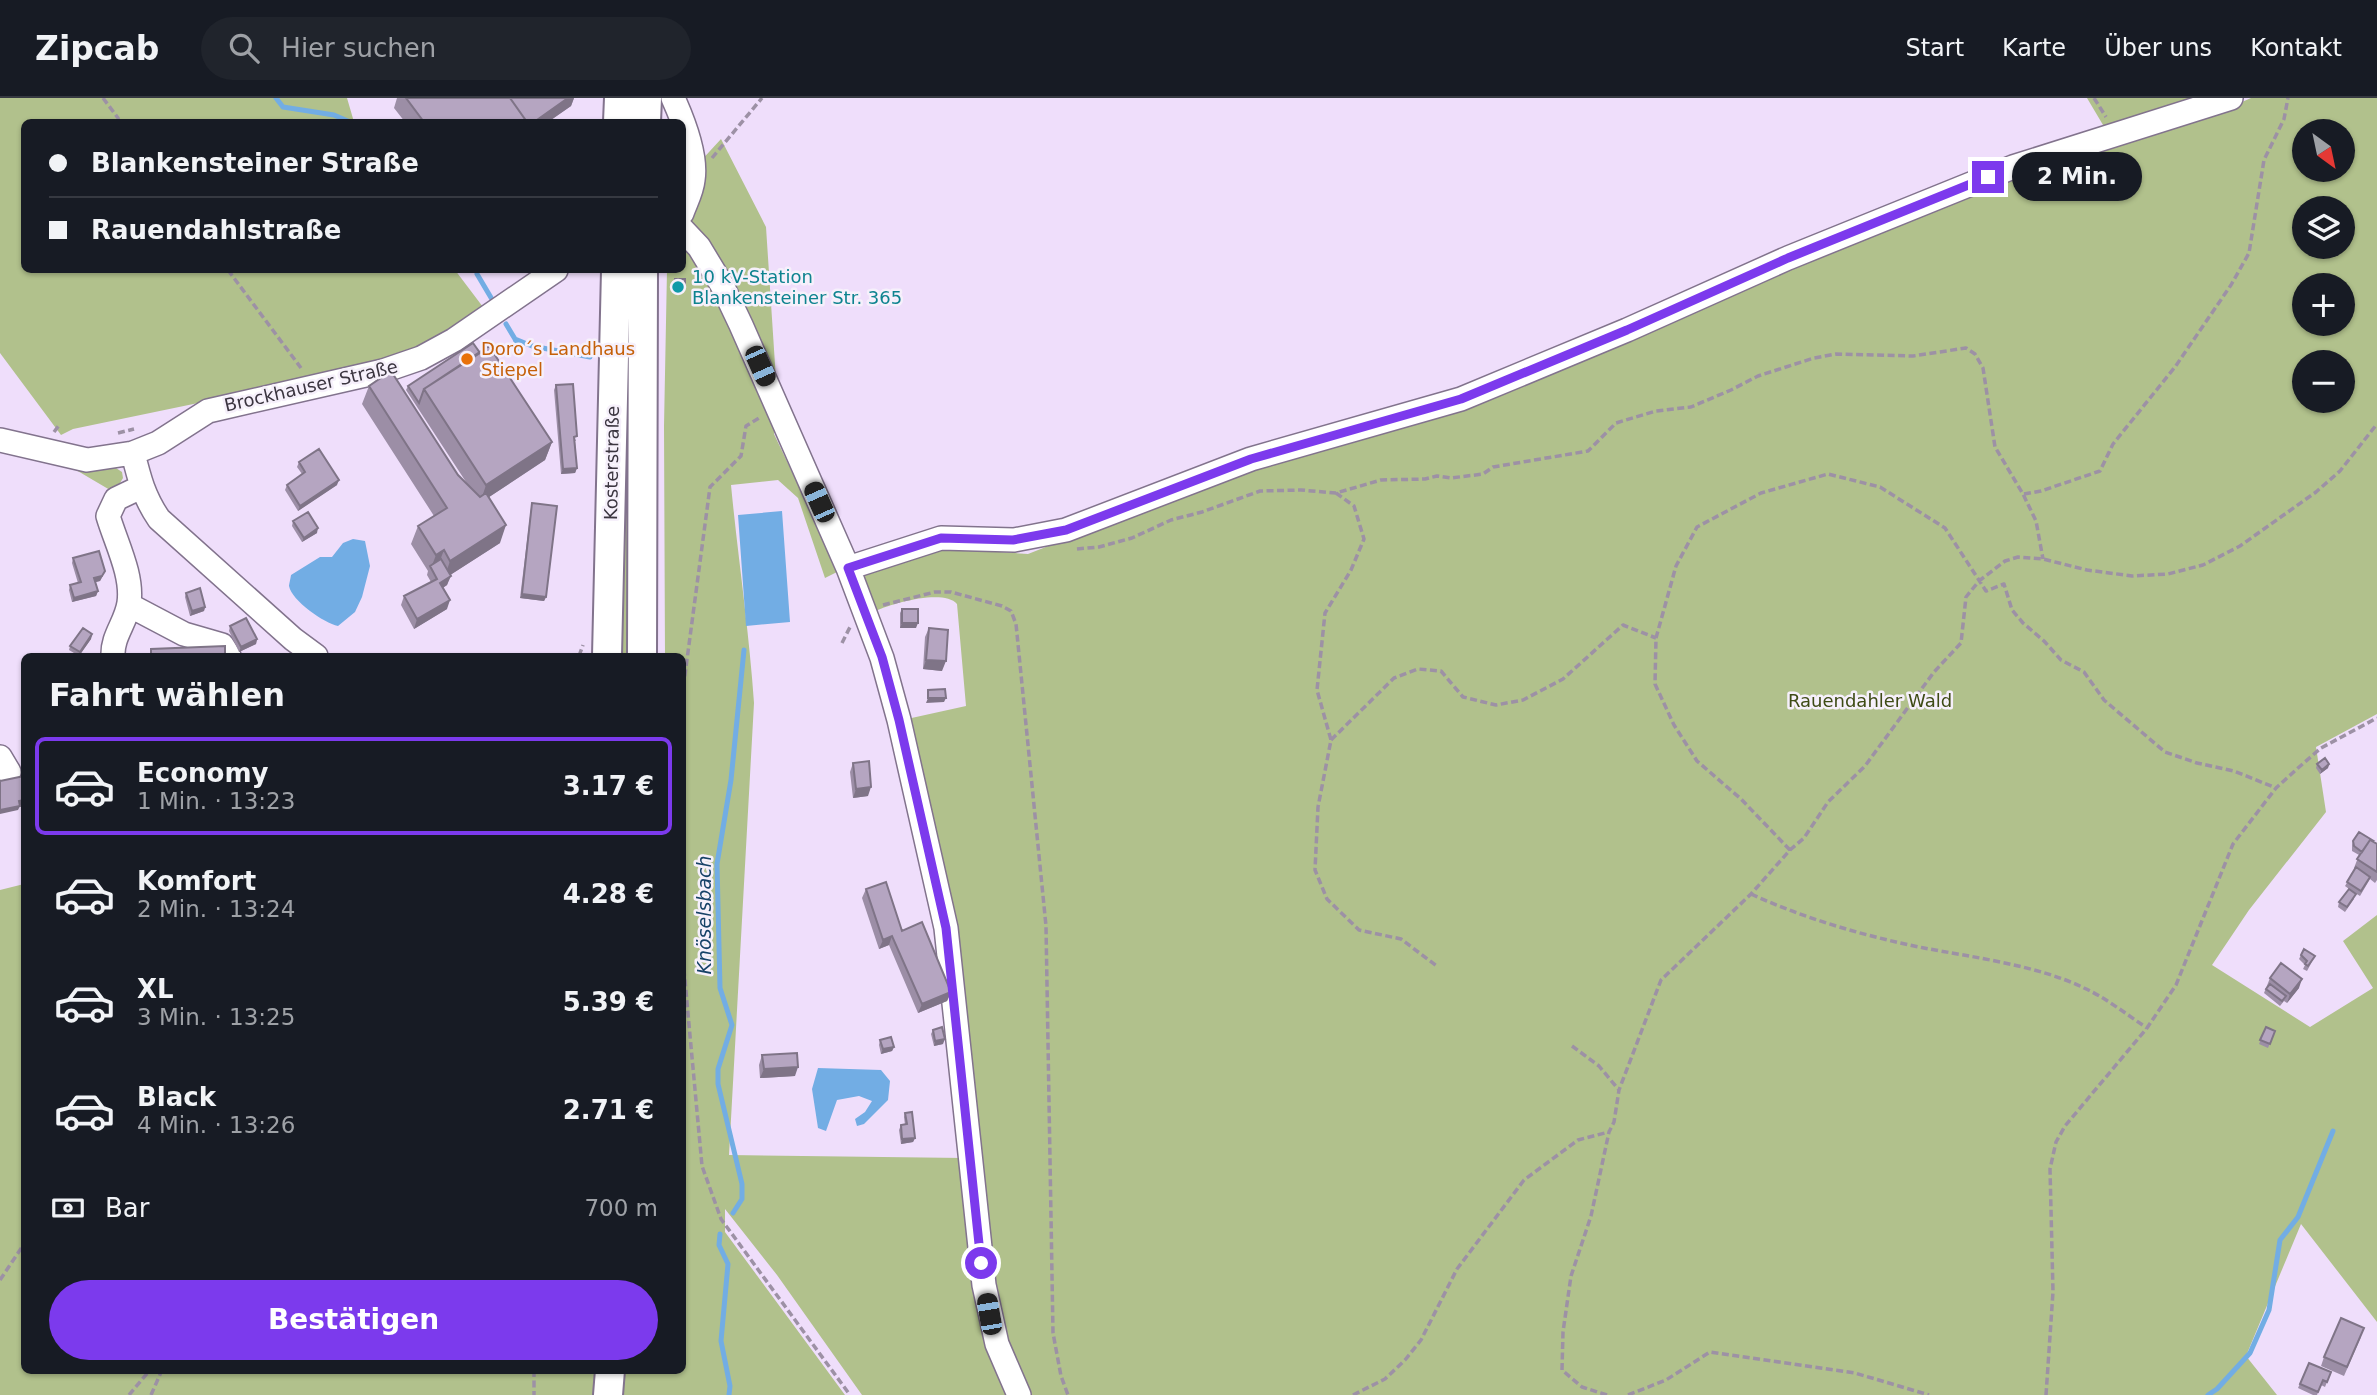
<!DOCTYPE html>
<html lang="de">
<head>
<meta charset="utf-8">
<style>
  :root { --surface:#171b24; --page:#20242c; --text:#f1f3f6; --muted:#9ea1a6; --line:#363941; --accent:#7c3aed }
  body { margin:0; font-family:"DejaVu Sans",sans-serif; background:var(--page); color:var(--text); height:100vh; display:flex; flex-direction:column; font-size:26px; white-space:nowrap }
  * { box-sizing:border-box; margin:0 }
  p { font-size:23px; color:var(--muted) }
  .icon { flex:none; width:38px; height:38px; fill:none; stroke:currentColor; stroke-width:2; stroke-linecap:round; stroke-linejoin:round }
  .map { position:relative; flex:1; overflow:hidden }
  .drawer { position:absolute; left:21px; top:555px; width:665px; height:721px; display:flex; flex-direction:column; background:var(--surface); border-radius:10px; box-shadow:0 2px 5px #0004 }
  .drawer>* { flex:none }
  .hud { position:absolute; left:21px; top:21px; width:665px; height:154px; border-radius:10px; box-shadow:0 2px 5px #0004; display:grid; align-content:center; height:154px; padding:0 28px; background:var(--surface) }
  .needle { width:46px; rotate:147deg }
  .fabs { position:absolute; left:2292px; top:21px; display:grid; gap:14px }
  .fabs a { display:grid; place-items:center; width:63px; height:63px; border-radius:50%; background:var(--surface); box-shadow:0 2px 5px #0004; font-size:35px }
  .end { position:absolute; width:32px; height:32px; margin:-16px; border:9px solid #7c3aed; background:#fff; box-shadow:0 0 0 4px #fff }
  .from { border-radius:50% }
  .bubble { position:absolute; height:49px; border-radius:24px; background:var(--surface); box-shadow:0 2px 5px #0004; font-size:23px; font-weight:800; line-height:49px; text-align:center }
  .car { position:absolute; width:21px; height:42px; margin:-21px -10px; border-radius:9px; box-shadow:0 0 5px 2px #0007; background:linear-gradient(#222 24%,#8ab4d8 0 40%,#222 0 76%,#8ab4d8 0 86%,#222 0) }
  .hud b { display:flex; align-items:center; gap:24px; height:66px; font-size:26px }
  .hud b+b { border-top:2px solid var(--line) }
  .hud i { width:18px; height:18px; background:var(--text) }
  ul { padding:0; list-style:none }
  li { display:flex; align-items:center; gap:21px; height:98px; margin:0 14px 10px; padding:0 14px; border:4px solid transparent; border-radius:10px }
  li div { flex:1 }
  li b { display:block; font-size:26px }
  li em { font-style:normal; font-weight:800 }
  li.current { border-color:var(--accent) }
  li>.icon { width:63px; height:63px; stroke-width:1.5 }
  h2 { padding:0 28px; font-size:32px; line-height:84px }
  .pay { display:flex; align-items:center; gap:18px; height:77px; padding:0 28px; font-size:26px }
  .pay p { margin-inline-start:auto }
  .action { display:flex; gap:14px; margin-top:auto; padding:14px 28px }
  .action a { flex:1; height:80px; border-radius:42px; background:var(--accent); color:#fff; font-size:28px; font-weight:800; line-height:80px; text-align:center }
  header { display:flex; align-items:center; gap:42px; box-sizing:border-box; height:98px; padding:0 35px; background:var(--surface); border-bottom:2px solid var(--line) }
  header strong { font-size:33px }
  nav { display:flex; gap:38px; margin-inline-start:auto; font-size:24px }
  .search { width:490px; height:63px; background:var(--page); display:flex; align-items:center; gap:18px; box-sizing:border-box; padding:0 24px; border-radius:38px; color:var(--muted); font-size:26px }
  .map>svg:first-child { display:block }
  .green { fill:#b1c18c; fill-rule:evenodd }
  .water { fill:#72ade4 }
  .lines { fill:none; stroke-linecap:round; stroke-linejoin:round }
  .stream { stroke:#72ade4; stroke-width:5 }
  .minor-casing { stroke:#82738d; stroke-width:26 }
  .major-casing { stroke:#82738d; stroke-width:32 }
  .path { stroke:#9d91a5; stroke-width:3.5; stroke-dasharray:7 3.5; stroke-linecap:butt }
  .minor { stroke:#fff; stroke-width:23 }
  .major { stroke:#fff; stroke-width:28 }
  .wall { fill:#9c8ea6 }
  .shaded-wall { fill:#7f7487 }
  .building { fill:#b5a5c1; stroke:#7f7487; stroke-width:2 }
  .route { stroke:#7c3aed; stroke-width:9 }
  .culture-dot { fill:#0f9aa8; stroke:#f6f0fb; stroke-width:2.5 }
  .food-dot { fill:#e8710a; stroke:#f6f0fb; stroke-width:2.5 }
  .labels { text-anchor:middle; stroke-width:5; stroke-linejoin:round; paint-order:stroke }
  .culture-label { font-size:18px; fill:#0d838f; stroke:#f6f0fb; text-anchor:start }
  .food-label { font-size:18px; fill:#c56008; stroke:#f6f0fb; text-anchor:start }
  .street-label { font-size:18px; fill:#3b3540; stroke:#f6f0fb }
  .park-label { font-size:18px; fill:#3e4b15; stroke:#f6f0fb }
  .water-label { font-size:19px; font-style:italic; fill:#164267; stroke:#f6f0fb }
</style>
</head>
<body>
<header>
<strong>Zipcab</strong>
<div class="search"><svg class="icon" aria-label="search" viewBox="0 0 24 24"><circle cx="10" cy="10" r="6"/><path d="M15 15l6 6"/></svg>Hier suchen</div>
<nav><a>Start</a><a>Karte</a><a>Über uns</a><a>Kontakt</a></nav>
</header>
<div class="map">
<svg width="2377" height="1297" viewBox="0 0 2377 1297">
  <rect width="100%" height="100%" fill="#efdefb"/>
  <path class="green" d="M0,0H347L354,24H24V172H455L486,213L401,263L73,331L61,337L0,255Z
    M2087,0H2216L2106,32Z
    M2251,0H2377V616L2316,649L2326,714L2249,812L2212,867L2310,929L2373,890L2343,843L2377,817V1224L2301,1126L2246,1258L2277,1297H1030L1005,1241L989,1184L907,621L966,608L957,506C944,491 893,505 876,513L861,479L909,456L942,450L1028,456L1257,366L1454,315L2015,72L2231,9ZM2305,33H2343V72H2305ZM2305,110H2343V149H2305ZM2305,187H2343V226H2305ZM2305,264H2343V303H2305Z
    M721,41L766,129L777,297L774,336L839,473L825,480L798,400L778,382L731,387C738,460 749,532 754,605L729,1057L964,1060L1011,1297H862L777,1177L725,1111V1134L845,1297H0V792L24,786V1272H682V558H665L664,328L667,172H682L683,51L698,66Z
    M116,370L122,374L123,380L120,385L110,392L76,372Z
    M631,408L630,558H618L621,409Z"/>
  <path class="water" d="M782,413L790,524L746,528L738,417Z
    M353,441L365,443L370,468L362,499L355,514L338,528C324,525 292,503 289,488C289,487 291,478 291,477L320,459H332L343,445Z
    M818,970L881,972L890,983L888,1002L864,1026L857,1028L855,1021L865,1014L872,1003L859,998L837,1002L826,1033L818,1030L812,991Z"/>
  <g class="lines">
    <path class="stream" d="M276,0L283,9L334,17L350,24
      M477,176L493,203
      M506,226L515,241L532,248L590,259
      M515,241L521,255
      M733,1115L742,1101V1086L718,986V971L732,927L720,890L717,766L731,682L744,552
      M720,1136L719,1147L728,1166L721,1243L730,1288L729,1297
      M2208,1297L2217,1291L2250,1255L2269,1212L2280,1142L2298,1119L2333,1033"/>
    <defs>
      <path id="minor" d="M673,0C683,22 697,58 693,82C692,93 686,104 682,115
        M682,131L699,149L722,187L741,227L848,470L882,560L899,622L946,830L984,1187L997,1246L1019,1297
        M0,342L87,362L133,355L158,345L208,313L383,273L421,260L454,242L556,172
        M133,355C139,380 144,399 159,421L293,541L316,558
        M848,470L941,440L1014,442L1066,432L1251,361L1461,301L1627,232L1788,160L2013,69L2231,0
        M129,507L184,536L222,547L229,558
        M113,558C112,538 126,525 129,505C133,477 116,445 108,418L116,401L141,389
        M0,659L9,674"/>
      <path id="major" d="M618,24L619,0
        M646,24L647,0
        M607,558L616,172
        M642,558L643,172
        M608,1297L610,1272"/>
    </defs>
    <use href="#minor" class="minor-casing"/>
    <use href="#major" class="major-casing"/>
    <path class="path" d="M103,0L118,20L119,24
      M2094,0L2106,19
      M712,60L762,0
      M228,172L301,270
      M54,334L60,326
      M118,335L134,331
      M1336,395L1354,408L1364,441L1351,472L1325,515L1317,592L1331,642L1318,709L1315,772L1327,801L1359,832L1401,841L1438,869
      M2024,396L2041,393L2100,373L2113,346L2175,269L2231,187L2249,155L2264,62L2284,21L2288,0
      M1077,451L1099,449L1132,440L1171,422L1202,414L1260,393L1301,392L1336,395L1381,382L1425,381L1437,378L1451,380L1483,376L1493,369L1588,353L1616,325L1656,313L1691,309L1731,292L1758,278L1814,260L1836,256L1913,258L1966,250L1975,256L1983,270L1995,349L2023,396L2036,423L2043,461
      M883,507L935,494H951L1002,508L1011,513L1016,526L1046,828L1053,1235L1061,1278L1068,1297
      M842,545L850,529
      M579,558L583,547
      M682,599L710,389L741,358L746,328L759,320
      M1331,642L1394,580L1418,571L1441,573L1463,599L1496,607L1523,602L1563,581L1623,527L1656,540
      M1790,752L1741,701L1697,663L1674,627L1655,586L1656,540L1676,468L1697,429L1761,395L1828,376L1880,389L1945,430L1986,493L2004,486L2012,512L2023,525L2044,543L2061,562L2084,574L2104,602L2165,654L2197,665L2234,673L2276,690
      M1751,796C1806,821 1864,838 1924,850C1972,859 2040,868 2084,890C2106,900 2126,916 2147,930
      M682,850L702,1068L721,1121L850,1297
      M1572,948L1599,968L1619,992
      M0,1182L24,1146
      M534,1272V1297
      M129,1297L150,1272
      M151,1297L162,1272
      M1353,1297L1385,1281L1405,1262L1421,1242L1457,1171L1524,1082L1578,1042L1609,1034
      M1607,1297L1582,1289L1562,1272L1563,1234L1571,1178L1591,1118L1609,1034L1614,1024L1619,992L1661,882L1751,796L1790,752L1804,740L1828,704L1865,668L1934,574L1961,545L1966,499L1979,483L2005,463L2018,459L2043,461L2087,472L2132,478L2168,476L2203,467L2240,448L2316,394L2340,373L2377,326
      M1628,1297L1666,1282L1710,1254L1855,1275L1929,1297
      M2046,1297L2053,1194L2050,1071L2056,1044L2065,1028L2147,930L2176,887L2233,746L2276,690L2298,670L2321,650L2377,620"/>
    <use href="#minor" class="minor"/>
    <use href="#major" class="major"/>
  </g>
  <path class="wall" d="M397,0H574L571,8L548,24H405L394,10Z
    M480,255L552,344L545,362L489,399L500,445L450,477L447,487L443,490L447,511L414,531L401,507L404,498L431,484L427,477L428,473L411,446L418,428L434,418L362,306L369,288L468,387L406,292L408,288Z
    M556,287L576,343H575L577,370L575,375L561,376L554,292Z
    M299,364L337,387L298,413L285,392L287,387L302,376L297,369Z
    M532,405L546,499L544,503L520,500L531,410Z
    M293,423L317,435L302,444L292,428Z
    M73,460L103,478L100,483L95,484L98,493L96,498L72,504L69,492L70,487L78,485L72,465Z
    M186,495L205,509L204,513L190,518L185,499Z
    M902,511L916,530H900V515Z
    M230,528L257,541L256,546L239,554L229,533Z
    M929,530L942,573L923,571L925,539Z
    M92,536L91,541L79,558L69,552L70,548Z
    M853,665L868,698L853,700L850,674Z
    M2317,666H2329L2328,670L2320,676L2316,670Z
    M2353,743L2377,746V782L2375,785L2370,781L2360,798L2350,792L2354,801L2345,814L2338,809L2339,804L2349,791L2345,788L2355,771L2354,770L2359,757L2352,753V747Z
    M866,791L902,833L951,894L947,903L918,915L889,847L879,851L862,800Z
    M2301,857L2315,858L2307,873L2303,871L2305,867L2299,861Z
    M2270,880L2299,890L2287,905L2284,903L2280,908L2264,895Z
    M2266,929L2275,933L2268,950L2259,946Z
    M933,932L943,946L934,948L931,936Z
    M880,942L894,949L892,953L881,956L879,947Z
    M762,957L795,978L760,980L759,967Z
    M905,1015L915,1040L913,1044L901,1046L899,1032L901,1027H905L904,1019Z
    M2361,1239L2344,1278L2321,1268L2324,1259Z
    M2309,1265L2331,1274L2325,1289L2321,1287L2317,1297H2313L2298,1290Z"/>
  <path class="shaded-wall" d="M568,0H574L571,8L548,24H534Z
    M685,188L683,193H673L675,189Z
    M552,344L545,362L480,405L486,387Z
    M577,370L575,375L561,376L563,371Z
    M339,382L337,387L298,413L300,408Z
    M506,427L500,445L444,481L450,463Z
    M318,430L317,435L302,444L304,440Z
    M444,452L437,470H431L436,457Z
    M105,473L100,483L92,485L94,480Z
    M451,478L447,487L436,494L440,485Z
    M98,493L96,498L72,504L74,500Z
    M522,496L546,499L544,503L520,500Z
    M450,502L447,511L414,531L417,521Z
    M205,509L204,513L190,518L192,513Z
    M902,525H918L916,530H900Z
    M92,536L91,541L79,558L80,554Z
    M257,541L256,546L239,554L241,549Z
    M926,562L946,563L942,573L923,571Z
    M928,600H946L944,604L926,605Z
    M2329,666L2328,670L2320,676L2322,672Z
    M871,689L868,698L853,700L856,691Z
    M24,702V706L17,708L19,703Z
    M20,708L18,712L0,716V712Z
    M892,838L889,847L879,851L883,842Z
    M2302,881L2299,890L2287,905L2290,896Z
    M951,894L947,903L918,915L922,906Z
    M945,941L943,946L934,948L935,943Z
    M894,949L892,953L881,956L883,951Z
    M798,969L795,978L760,980L764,971Z
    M915,1040L913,1044L901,1046L902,1041Z"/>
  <path class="building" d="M406,0H510L527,24H424Z
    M510,0H568L534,24H527Z
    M675,181H685V188L675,189Z
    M473,245L480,255L424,291L419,305L408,288Z
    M489,248L552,344L486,387L424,291Z
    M391,273L458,377L480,399L486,395L506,427L450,463L444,452L436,457L418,428L447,410L369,288Z
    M573,286L577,338L574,339L577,370L563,371L556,287Z
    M319,351L339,382L300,408L287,387L305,374L299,364Z
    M532,405L557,408L546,499L522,496Z
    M308,414L318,430L304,440L293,423Z
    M99,453L105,473L102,478L94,480L98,493L74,500L70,487L81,484L73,460Z
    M441,461L451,478L440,485L450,502L417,521L404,498L437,481L430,468Z
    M200,490L205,509L192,513L186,495Z
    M902,511H918V525H902Z
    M246,520L257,541L241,549L230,528Z
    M83,530L92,536L80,554L70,548Z
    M929,530L948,532L946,563L926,562Z
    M225,548V558H151V551Z
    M945,591L946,600H928V592Z
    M2325,660L2329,666L2322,672L2317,666Z
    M869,663L871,689L856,691L853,665Z
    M24,678V702L19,703L20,708L0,712V683Z
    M2359,734L2372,742H2370L2362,754L2354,748L2353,743Z
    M2370,742L2377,746V774L2357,761Z
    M2356,769L2370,779L2361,793L2347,784Z
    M886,784L902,833L922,824L951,894L922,906L892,838L883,842L866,791Z
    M2349,791L2356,796L2347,809L2339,804Z
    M2304,851L2315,858L2308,868L2305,866L2307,863L2301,857Z
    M2281,865L2302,881L2290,896L2270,880Z
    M2270,886L2286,898L2282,903L2266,891Z
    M942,929L945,941L935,943L933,932Z
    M2266,929L2275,933L2270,946L2260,942Z
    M891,939L894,949L883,951L880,942Z
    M797,955L798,969L764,971L762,957Z
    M912,1014L915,1040L902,1041L901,1027L907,1026L905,1015Z
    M2341,1220L2364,1230L2347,1269L2324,1259Z
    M2309,1265L2331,1274L2327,1284L2323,1282L2318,1294L2300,1286Z"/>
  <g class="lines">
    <path class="route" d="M981,1165L946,830L899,622L882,559L848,470L941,440L1013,442L1066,432L1251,361L1461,301L1627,232L1788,160L1988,79"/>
  </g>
  <circle class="culture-dot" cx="678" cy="189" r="7"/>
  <circle class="food-dot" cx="467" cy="261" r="7"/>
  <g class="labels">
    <g class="culture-label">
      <text x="692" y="185">10 kV-Station<tspan x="692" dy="21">Blankensteiner Str. 365</tspan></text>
    </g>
    <g class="food-label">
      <text x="481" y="257">Doro´s Landhaus<tspan x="481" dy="21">Stiepel</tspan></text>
    </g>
    <g class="street-label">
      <text transform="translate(311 288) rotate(-13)" y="6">Brockhauser Straße</text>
      <text transform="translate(612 365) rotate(-89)" y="6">Kosterstraße</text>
    </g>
    <g class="park-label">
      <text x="1870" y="609">Rauendahler Wald</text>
    </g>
    <g class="water-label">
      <text transform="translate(704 817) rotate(-90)" y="7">Knöselsbach</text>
    </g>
  </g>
</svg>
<div class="fabs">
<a><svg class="needle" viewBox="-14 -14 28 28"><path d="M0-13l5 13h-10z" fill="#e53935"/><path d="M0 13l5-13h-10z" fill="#9ea1a6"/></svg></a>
<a><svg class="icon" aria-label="layers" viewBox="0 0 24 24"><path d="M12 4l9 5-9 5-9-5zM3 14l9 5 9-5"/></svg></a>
<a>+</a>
<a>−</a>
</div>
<i class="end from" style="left:981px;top:1165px"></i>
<i class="end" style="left:1988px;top:79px"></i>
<div class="bubble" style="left:2012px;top:54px;width:130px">2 Min.</div>
<i class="car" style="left:760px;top:268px;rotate:156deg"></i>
<i class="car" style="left:819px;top:404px;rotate:336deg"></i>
<i class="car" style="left:989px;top:1216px;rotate:350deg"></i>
<div class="hud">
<b><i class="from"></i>Blankensteiner Straße</b>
<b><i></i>Rauendahlstraße</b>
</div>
<section class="drawer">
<h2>Fahrt wählen</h2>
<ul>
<li class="current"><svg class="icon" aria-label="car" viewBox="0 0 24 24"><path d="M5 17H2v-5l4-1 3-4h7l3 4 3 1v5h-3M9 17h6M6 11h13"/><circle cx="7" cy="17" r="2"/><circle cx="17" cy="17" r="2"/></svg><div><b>Economy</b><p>1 Min. · 13:23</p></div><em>3.17 €</em></li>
<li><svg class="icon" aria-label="car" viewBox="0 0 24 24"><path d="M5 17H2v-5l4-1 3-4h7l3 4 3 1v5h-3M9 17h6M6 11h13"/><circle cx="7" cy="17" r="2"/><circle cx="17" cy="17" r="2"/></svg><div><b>Komfort</b><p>2 Min. · 13:24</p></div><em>4.28 €</em></li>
<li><svg class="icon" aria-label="car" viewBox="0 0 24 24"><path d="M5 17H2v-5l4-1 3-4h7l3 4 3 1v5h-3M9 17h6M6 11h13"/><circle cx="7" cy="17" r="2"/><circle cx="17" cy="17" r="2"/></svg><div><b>XL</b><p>3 Min. · 13:25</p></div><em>5.39 €</em></li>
<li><svg class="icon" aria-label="car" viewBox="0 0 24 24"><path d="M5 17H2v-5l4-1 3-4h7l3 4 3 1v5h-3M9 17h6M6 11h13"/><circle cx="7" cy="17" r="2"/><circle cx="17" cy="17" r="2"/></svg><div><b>Black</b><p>4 Min. · 13:26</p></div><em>2.71 €</em></li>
</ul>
<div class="pay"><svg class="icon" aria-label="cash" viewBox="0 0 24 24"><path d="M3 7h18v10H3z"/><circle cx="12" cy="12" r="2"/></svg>Bar<p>700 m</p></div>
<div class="action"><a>Bestätigen</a></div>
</section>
</div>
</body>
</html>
